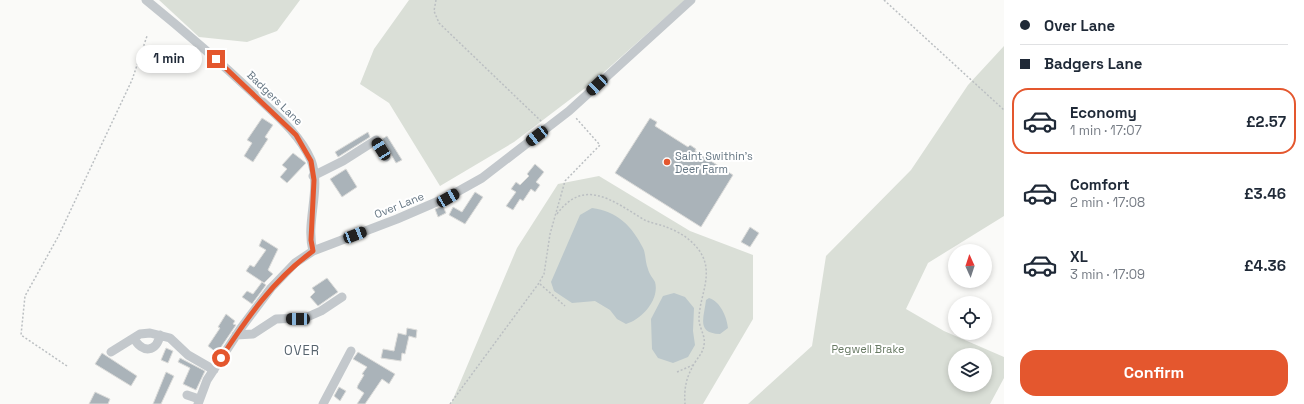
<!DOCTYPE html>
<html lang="en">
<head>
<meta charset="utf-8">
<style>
  :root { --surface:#fff; --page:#f2f2f3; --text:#1f2937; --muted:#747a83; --line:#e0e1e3; --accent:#e4572e }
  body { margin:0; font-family:"Space Grotesk",sans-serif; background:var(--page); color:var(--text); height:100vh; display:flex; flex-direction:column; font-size:15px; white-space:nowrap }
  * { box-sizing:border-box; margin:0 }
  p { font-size:13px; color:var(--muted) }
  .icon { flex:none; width:22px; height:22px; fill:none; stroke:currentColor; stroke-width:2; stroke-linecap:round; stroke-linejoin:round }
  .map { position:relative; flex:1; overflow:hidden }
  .panel { display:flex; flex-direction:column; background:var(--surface); width:300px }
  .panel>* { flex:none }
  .top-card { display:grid; align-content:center; height:88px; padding:0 16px; background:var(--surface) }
  .needle { width:26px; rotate:357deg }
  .buttons { position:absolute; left:948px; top:244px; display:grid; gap:8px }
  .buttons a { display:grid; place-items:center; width:44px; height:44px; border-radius:50%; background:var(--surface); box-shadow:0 2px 6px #0003; font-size:20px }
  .end { position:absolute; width:18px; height:18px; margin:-9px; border:5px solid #e4572e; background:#fff; box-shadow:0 0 0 2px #fff }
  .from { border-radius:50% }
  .bubble { position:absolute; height:28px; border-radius:14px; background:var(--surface); box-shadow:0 2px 6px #0003; font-size:13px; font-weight:700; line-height:28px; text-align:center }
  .car { position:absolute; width:12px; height:24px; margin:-12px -6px; border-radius:5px; box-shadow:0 0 3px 1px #0007; background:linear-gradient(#222 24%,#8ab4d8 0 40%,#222 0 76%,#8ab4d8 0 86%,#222 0) }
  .top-card b { display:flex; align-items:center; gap:14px; height:38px; font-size:15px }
  .top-card b+b { border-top:1px solid var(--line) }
  .top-card i { width:10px; height:10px; background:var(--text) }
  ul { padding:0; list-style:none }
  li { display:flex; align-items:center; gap:12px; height:66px; margin:0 8px 6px; padding:0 8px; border:2px solid transparent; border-radius:16px }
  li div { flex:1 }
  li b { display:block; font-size:15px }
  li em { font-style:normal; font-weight:700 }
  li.current { border-color:var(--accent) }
  li>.icon { width:36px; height:36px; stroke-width:1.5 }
  .button { display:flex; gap:8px; margin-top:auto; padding:8px 16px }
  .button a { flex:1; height:46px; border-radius:16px; background:var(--accent); color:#fff; font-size:16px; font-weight:700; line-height:46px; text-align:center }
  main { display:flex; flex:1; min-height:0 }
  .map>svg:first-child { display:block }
  .green { fill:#dadfd7; fill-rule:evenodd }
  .water { fill:#bbc7cb }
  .building { fill:#aab3b9; stroke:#dcdcda }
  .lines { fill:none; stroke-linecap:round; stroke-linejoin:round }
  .path { stroke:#bbbfc2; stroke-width:1.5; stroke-dasharray:2 2; stroke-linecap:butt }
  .minor { stroke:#c3c8cc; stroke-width:9 }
  .route { stroke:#e4572e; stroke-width:5 }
  .poi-dot { fill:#e4572e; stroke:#fff; stroke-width:1.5 }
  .labels { text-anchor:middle; stroke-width:4; stroke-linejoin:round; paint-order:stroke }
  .street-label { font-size:11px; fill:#657683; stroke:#fff }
  .poi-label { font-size:11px; fill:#657683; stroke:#fff; text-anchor:start }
  .park-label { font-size:11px; fill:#687a64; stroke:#fff }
  .quarter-label { font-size:13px; letter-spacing:1px; fill:#57646e; stroke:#fff }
</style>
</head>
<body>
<main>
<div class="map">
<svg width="1004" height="404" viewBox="0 0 1004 404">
  <rect width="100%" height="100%" fill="#fafaf8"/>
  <path class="green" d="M159,0H300L277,31L247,42L199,37Z
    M409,0H685L593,82L514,142L440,186L389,103L360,84L374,49Z
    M1004,46V216L928,263L906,309L944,331L1004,357V378L990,404H748L812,346L826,256L911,170L968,85ZM955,355H985V385H955Z
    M599,176L690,231L753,255V319L703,404H451L517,248L558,184Z"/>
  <path class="water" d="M592,208C617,211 632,226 643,248C646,254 645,262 648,269C649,274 653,278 655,282C660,300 641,320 626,324L617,319L610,310L595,301L572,303L554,291L551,282L580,215Z
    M674,293L685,297L694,308L693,331L695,345L688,357L673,363L658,358L652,349L651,319L663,296Z
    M709,298C720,301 727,317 728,328L720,334C696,333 704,318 706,300Z"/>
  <path class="building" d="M262,118L273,125L265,137L268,139L253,162L244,156L252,143L247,140Z
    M650,118L657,122L655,126L688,147L690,145L696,149L695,151L733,175L701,227L615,173Z
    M368,132L370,137L338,157L335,152Z
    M387,136L402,160L396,163L382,139Z
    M293,153L306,163L287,183L280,177L287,169L282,165Z
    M535,164L544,172L536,182L540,185L535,192L531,189L523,201L520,199L513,210L506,206L516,192L511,189L516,182L520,185L529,176L527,174Z
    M346,169L357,187L342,197L330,179Z
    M475,192L483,197L465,224L449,215L453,207L462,212Z
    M443,206L446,213L438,217L435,209Z
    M750,227L759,233L750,247L741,242Z
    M262,239L278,249L268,270L273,274L264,283L246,271L250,265L254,267L266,250L259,246Z
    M327,278L338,292L318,306L310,297L315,292L312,288Z
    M262,282L266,285L252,304L242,297L247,291L253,294Z
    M226,314L235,321L233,324L236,325L217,353L208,346L220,328L218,327Z
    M407,328L417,330L416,338L409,336L405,354L402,353L401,361L381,358L383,349L394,351L398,333L406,335Z
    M166,348L173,351L168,363L161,360Z
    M358,352L395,374L389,384L382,379L365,404H357L364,393L357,388L358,385L364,375L362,374L367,367L353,359Z
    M102,353L137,376L131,386L95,364Z
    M180,358L205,371L196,390L183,384L190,368L178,362Z
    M166,372L174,376L161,404H153Z
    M339,387L346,391L340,401L334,396Z
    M95,392L110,399L108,404H89Z"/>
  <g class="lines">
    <path class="path" d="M436,0L434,11L439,23L542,122
      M884,0L1004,110
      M557,214C584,177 613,201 643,219C649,223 659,224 666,227C684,233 704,248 706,268C708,285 699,302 699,319C699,328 706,336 704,345C703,353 698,357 694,364C686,378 684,388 685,404
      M540,284L565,306
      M67,366L21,335L25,296L58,237L132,80L147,36
      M677,372L693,365
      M450,404L539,283L544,274L550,234L565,181L600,145L575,117"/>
    <path class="minor" d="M146,0C183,30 219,61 254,94C275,114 299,133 311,160C322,189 305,222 313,251
      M313,176L343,161L376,140L386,157
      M236,335L253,334L276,319L305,318L321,311L342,297
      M134,338C142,354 157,352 160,335
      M111,352L140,334L150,333L170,338L188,355L214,370
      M187,395L199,399
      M198,404L207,380L241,328L271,288L295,263L313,251L397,219L448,197L482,178L569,111L691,0
      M323,404L351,351"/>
  </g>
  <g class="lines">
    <path class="route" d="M216,59L296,135L311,161L314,180L311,240L313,251C274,279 247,318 221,358"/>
  </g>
  <circle class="poi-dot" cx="667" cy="162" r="4"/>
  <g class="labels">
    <g class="street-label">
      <text transform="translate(275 98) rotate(44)" y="4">Badgers Lane</text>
      <text transform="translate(399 205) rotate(-22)" y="4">Over Lane</text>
    </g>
    <g class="poi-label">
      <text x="675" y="160">Saint Swithin's<tspan x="675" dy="13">Deer Farm</tspan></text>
    </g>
    <g class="park-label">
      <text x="868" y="353">Pegwell Brake</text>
    </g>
    <g class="quarter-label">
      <text x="302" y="355">OVER</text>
    </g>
  </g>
</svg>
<div class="buttons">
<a><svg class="needle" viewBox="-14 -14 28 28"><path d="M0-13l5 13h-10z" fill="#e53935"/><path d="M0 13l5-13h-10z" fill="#747a83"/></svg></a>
<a><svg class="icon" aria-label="locate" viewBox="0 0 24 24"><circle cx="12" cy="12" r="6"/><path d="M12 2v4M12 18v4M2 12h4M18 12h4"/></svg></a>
<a><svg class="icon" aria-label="layers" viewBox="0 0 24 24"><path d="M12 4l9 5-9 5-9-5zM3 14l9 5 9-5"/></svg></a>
</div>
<i class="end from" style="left:221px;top:358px"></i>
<i class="end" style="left:216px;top:59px"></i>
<div class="bubble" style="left:136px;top:45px;width:66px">1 min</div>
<i class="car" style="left:597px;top:85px;rotate:227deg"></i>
<i class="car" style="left:537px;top:136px;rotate:232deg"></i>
<i class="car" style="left:381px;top:149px;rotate:328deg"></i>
<i class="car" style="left:448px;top:198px;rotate:60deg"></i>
<i class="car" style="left:355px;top:235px;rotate:69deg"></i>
<i class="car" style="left:298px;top:319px;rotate:271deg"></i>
</div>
<section class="panel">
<div class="top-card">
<b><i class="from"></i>Over Lane</b>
<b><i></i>Badgers Lane</b>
</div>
<ul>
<li class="current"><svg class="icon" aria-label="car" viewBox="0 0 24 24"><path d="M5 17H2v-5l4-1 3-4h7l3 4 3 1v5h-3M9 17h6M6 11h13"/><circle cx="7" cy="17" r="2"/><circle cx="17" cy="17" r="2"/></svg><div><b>Economy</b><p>1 min · 17:07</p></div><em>£2.57</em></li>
<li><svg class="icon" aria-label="car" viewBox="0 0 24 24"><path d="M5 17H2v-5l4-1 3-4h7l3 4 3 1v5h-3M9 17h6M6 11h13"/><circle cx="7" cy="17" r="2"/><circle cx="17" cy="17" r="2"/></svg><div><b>Comfort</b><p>2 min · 17:08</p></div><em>£3.46</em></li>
<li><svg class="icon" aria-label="car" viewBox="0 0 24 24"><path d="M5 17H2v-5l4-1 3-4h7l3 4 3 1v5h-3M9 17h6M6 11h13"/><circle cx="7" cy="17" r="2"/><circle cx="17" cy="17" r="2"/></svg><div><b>XL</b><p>3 min · 17:09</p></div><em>£4.36</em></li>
</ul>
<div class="button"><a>Confirm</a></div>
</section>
</main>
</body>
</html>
